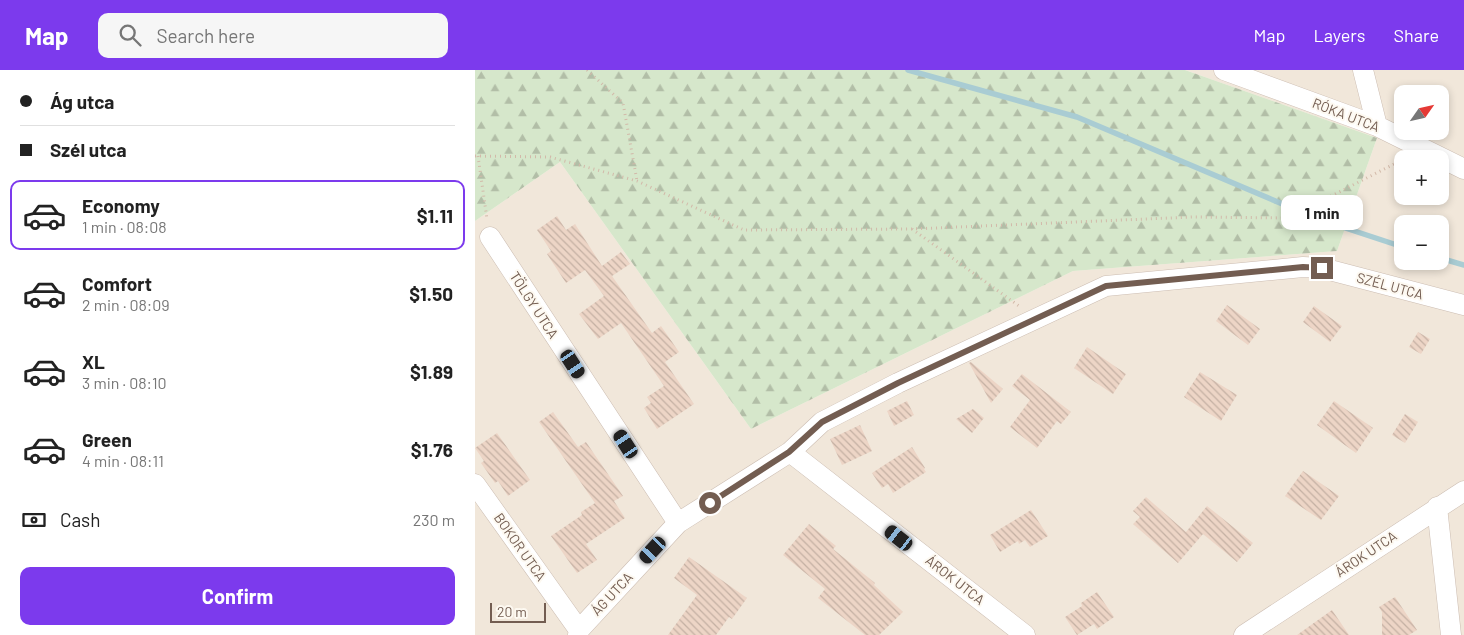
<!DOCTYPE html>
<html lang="en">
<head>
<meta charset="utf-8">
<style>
  :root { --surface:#fff; --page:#f6f6f6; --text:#222; --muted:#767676; --line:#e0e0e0; --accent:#7c3aed }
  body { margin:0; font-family:Barlow,sans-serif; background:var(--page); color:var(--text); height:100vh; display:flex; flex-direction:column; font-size:19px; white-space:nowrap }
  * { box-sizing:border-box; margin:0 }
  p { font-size:16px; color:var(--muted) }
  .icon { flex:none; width:28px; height:28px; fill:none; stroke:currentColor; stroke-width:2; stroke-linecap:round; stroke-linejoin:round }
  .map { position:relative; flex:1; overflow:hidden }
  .panel { display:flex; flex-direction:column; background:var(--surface); width:475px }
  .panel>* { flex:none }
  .guide { display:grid; align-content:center; height:110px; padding:0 20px; background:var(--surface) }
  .needle { width:32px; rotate:56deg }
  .buttons { position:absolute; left:919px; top:15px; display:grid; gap:10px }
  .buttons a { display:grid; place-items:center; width:55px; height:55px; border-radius:10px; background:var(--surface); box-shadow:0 2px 8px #0003; font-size:25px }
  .scale { position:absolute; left:15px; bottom:12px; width:56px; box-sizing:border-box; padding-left:5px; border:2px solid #735d51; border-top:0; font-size:14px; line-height:18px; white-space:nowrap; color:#735d51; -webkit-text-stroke:4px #fdf9f1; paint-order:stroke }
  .end { position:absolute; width:22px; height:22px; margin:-11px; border:6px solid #735d51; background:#fff; box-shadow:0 0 0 2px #fff }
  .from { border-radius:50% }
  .bubble { position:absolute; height:35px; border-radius:10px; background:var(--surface); box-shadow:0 2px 8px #0003; font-size:16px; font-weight:700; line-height:35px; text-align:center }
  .car { position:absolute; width:15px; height:30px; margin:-15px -8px; border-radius:6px; box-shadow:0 0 4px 1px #0007; background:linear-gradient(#222 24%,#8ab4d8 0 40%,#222 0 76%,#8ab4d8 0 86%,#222 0) }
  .guide b { display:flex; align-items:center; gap:18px; height:48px; font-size:19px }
  .guide b+b { border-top:1px solid var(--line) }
  .guide i { width:12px; height:12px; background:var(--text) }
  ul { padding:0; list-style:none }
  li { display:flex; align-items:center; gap:15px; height:70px; margin:0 10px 8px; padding:0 10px; border:2px solid transparent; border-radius:10px }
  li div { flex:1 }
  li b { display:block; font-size:19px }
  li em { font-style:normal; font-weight:700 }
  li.selected { border-color:var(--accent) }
  li>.icon { width:45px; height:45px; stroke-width:1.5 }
  .pay { display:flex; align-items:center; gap:12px; height:55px; padding:0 20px; font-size:19px }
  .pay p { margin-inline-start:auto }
  .action { display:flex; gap:10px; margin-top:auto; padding:10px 20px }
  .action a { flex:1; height:58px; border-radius:10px; background:var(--accent); color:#fff; font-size:20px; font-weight:700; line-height:58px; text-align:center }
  header { display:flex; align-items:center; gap:30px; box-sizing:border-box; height:70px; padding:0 25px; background:var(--accent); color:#fff }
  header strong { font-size:24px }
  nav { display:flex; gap:28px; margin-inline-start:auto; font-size:18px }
  .search { width:350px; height:45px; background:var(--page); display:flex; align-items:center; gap:12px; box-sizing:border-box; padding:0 18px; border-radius:10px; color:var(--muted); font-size:19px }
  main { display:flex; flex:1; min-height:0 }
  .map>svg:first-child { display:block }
  .residential { fill:#f1e7da; fill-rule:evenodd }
  .forest { fill:url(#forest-firs) }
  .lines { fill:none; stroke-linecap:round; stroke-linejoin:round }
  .stream { stroke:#a9ccd3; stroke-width:5.5 }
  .building { fill:url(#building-back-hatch) }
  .street-casing { stroke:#ccbdb2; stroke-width:21 }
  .path { stroke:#d2b9a9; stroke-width:3; stroke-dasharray:1 4; stroke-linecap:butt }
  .street { stroke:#fff; stroke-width:20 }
  .route { stroke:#735d51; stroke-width:6 }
  .labels { text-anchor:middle; stroke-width:4; stroke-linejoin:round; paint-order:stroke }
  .street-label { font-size:14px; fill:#735d51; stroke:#fdf9f1 }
</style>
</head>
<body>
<header>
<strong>Map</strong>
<div class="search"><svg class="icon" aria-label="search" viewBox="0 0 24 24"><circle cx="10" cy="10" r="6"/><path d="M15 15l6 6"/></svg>Search here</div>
<nav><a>Map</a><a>Layers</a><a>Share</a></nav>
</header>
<main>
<section class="panel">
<div class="guide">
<b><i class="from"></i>Ág utca</b>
<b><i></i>Szél utca</b>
</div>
<ul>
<li class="selected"><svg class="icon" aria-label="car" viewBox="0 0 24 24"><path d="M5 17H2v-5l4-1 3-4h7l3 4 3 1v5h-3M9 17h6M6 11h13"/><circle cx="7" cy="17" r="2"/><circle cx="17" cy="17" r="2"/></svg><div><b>Economy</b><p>1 min · 08:08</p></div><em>$1.11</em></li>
<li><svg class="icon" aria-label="car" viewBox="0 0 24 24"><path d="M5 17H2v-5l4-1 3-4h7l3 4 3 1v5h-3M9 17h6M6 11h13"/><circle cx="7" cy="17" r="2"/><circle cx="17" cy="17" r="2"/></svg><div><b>Comfort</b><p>2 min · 08:09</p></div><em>$1.50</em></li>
<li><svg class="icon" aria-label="car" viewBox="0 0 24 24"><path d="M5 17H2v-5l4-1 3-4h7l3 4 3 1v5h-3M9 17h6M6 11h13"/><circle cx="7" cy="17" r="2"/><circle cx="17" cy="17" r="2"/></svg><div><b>XL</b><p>3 min · 08:10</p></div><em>$1.89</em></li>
<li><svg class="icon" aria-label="car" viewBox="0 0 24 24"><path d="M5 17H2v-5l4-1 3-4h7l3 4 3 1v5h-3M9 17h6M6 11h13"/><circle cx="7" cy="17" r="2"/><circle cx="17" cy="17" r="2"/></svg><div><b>Green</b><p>4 min · 08:11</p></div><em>$1.76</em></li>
</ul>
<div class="pay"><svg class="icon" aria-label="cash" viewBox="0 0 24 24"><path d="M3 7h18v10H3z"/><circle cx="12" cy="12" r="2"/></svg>Cash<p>230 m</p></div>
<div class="action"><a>Confirm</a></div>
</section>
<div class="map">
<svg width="989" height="565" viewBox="0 0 989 565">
  <defs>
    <pattern id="forest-firs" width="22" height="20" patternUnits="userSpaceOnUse" patternTransform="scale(1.25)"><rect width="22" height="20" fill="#d6e7cb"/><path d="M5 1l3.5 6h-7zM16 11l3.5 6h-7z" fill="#b2bea7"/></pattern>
    <pattern id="building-back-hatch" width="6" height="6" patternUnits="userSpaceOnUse" patternTransform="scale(1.25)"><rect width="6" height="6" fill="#edd5c6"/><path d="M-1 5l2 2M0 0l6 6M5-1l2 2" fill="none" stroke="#c4b0a3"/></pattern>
  </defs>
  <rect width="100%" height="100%" fill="#faf5eb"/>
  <path class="residential" d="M710,0H989V565H0V151L85,92L276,359L598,201L862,181L902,68ZM928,24H965V61H928ZM928,89H965V126H928ZM928,154H965V191H928Z"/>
  <path class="forest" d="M0,0H710L902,68L862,181L598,201L276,359L85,92L0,151Z"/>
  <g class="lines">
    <path class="stream" d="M433,0L602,47L843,149L928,177
      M965,188L989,195"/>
  </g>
  <path class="building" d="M82,146L91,160L100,154L127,196L146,182L155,194L137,206L177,263L186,256L204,282L190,292L219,334L182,359L169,338L176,333L172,327L189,316L146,253L123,269L104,244L129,226L110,200L91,213L72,184L76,181L62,160Z
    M752,235L785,259L773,275L741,251Z
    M839,236L867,256L855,272L828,252Z
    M943,262L955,269L946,284L934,277Z
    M612,277L651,304L638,324L599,298Z
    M496,292L528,319L516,333L494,293Z
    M725,302L762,325L746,351L709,327Z
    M547,304L596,342L586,354L582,351L562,378L535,357L555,330L537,316Z
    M432,331L439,345L419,356L412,341Z
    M859,331L898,358L881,383L842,355Z
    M498,339L509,348L497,363L481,349Z
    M78,342L103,377L111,372L148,426L139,431L150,448L111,474L122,490L102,503L76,466L107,445L106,442L120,433L64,352Z
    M930,344L943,352L930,373L917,365Z
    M385,355L397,381L367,395L355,369Z
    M22,363L55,410L33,426L23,411L20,413L6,393L9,391L0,378Z
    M437,377L450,398L449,399L451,402L418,423L413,414L407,418L397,403Z
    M828,401L864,426L846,450L810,426Z
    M671,427L711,462L732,436L778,473L762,492L728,464L703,493L658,454L665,447L658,441Z
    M556,440L573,466L555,477L550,470L544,474L543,471L525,482L515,465Z
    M334,454L361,476L358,479L400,513L399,515L428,542L404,565H390L343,528L350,519L308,485Z
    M214,487L272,528L257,549L254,547L241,565H193L222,525L199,508Z
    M622,522L639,547L622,559L619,554L602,565L590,547L607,536L606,533Z
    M920,527L942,560L934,565H907V542L904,537Z
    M857,540L874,565H822Z"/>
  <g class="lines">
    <defs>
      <path id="street" d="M749,0L902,56L989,99
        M888,0L902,56
        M15,167L203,453
        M315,382L550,565
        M0,414L104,560L103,565
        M962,437L976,565
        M104,560L203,453L315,382L347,352L423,313L631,216L828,197L847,198L989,235
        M769,565L989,421"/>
    </defs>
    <use href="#street" class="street-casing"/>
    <path class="path" d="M112,0L148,33L162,111
      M0,86L75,87L162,111L269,160L437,159L718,147L813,148L927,90
      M3,86L12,149
      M437,159L544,236"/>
    <use href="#street" class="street"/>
  </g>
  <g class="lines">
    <path class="route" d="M235,433L314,382L347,352L423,313L631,216L828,197L847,198"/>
  </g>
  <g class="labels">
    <g class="street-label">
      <text transform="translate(871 45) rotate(21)" y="5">RÓKA UTCA</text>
      <text transform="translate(915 216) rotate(15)" y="5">SZÉL UTCA</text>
      <text transform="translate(59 235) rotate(57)" y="5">TÖLGY UTCA</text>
      <text transform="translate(45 477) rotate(55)" y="5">BOKOR UTCA</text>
      <text transform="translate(891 484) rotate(-34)" y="5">ÁROK UTCA</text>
      <text transform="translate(480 510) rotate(38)" y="5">ÁROK UTCA</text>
      <text transform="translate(137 524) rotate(-47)" y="5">ÁG UTCA</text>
    </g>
  </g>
</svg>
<div class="buttons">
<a><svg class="needle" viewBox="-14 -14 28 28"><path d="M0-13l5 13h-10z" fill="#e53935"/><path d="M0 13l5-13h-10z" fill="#767676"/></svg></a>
<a>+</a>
<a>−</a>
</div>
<div class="scale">20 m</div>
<i class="end from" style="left:235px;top:433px"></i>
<i class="end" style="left:847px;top:198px"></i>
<div class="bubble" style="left:806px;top:125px;width:82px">1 min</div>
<i class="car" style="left:98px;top:294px;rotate:147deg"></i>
<i class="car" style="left:151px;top:374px;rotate:327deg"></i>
<i class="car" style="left:424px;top:468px;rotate:308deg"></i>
<i class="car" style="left:178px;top:480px;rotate:223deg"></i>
</div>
</main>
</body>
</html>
